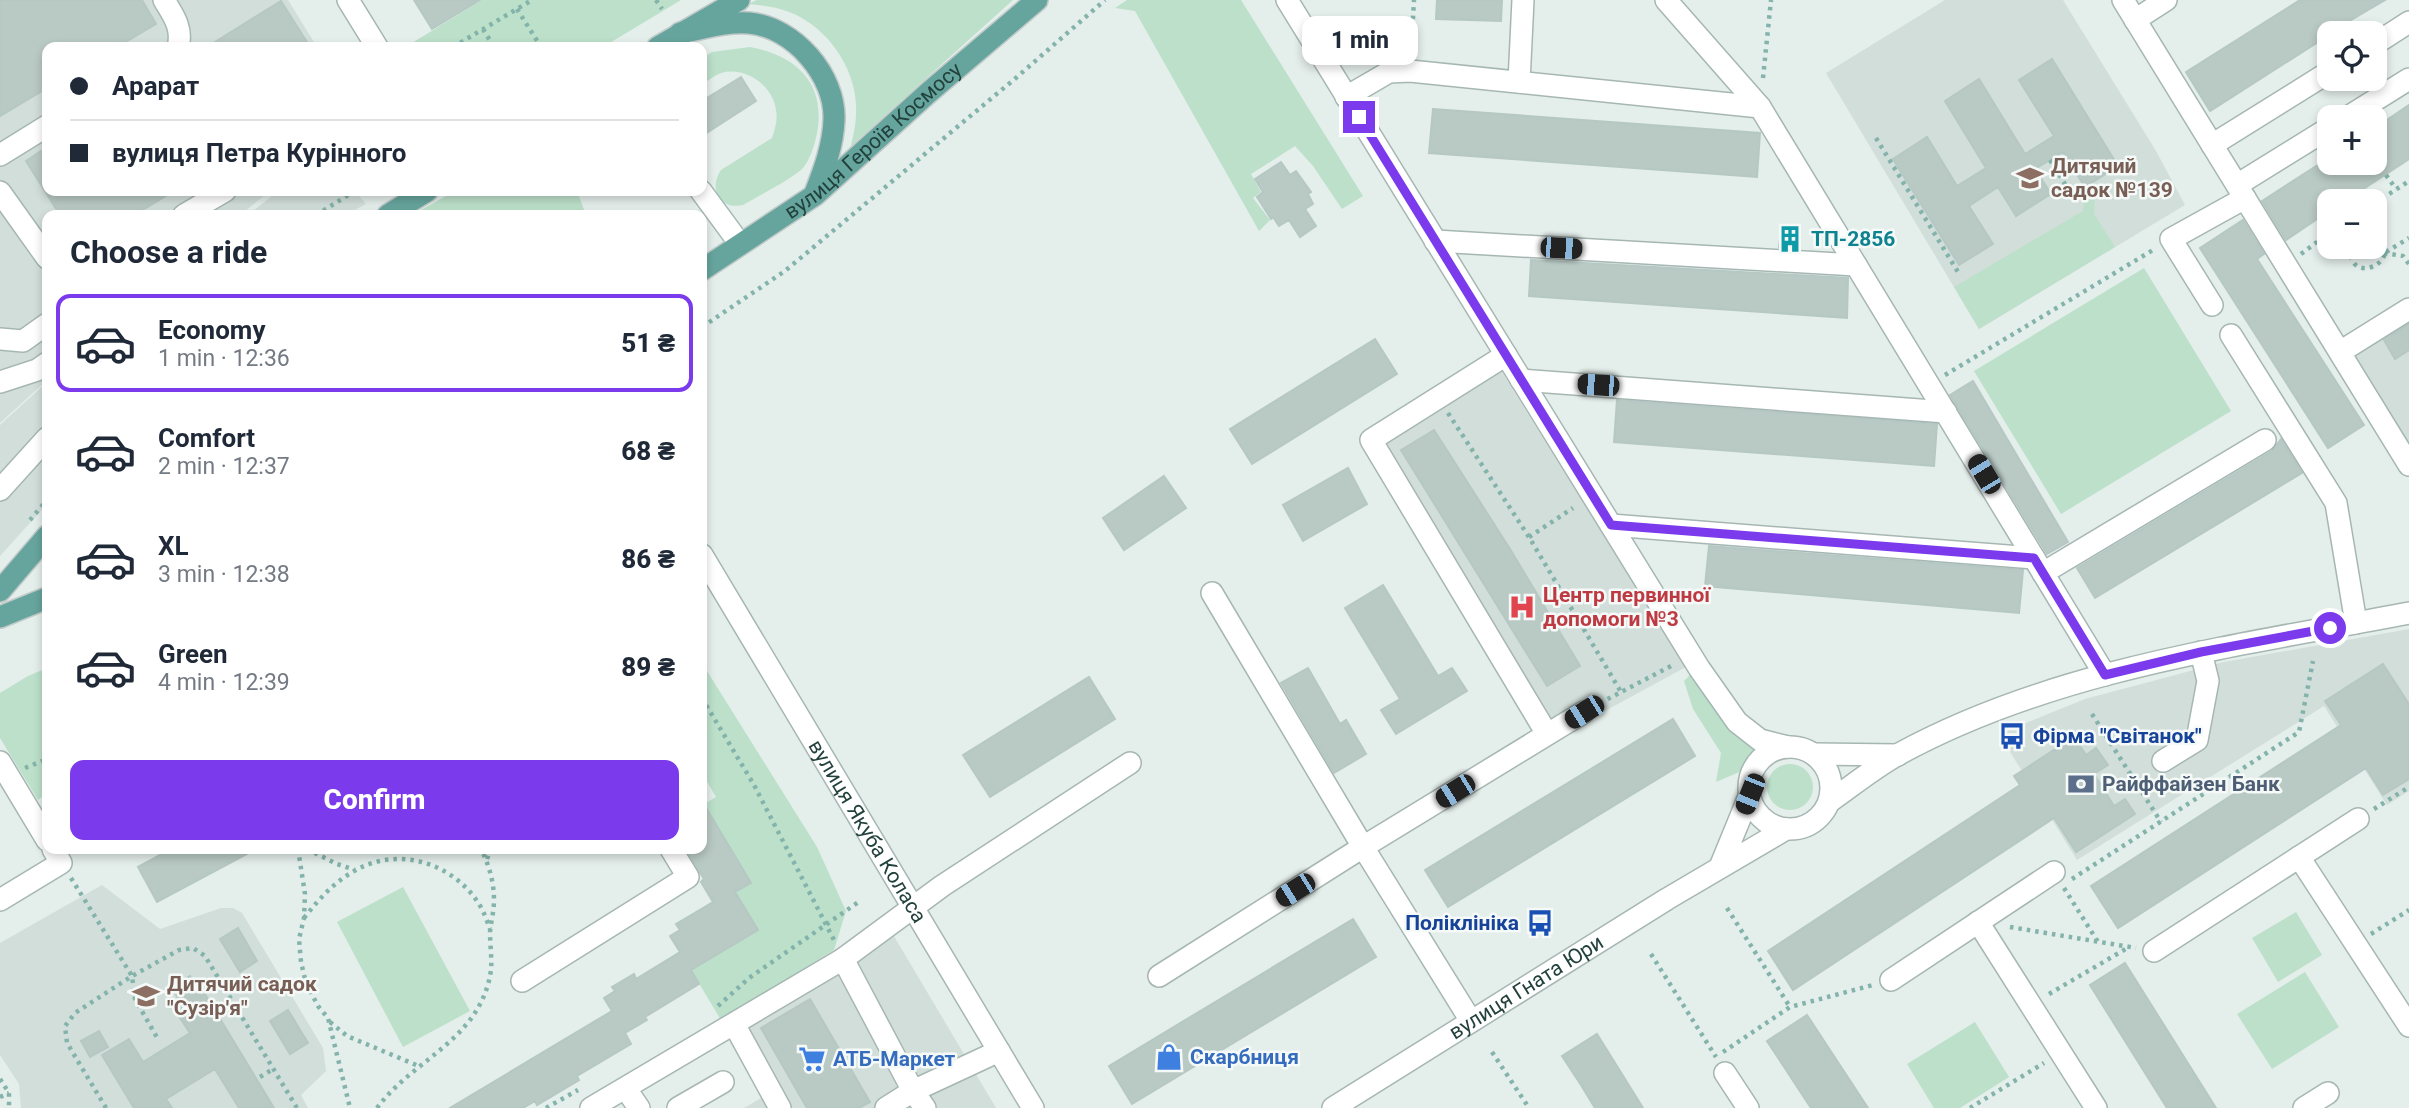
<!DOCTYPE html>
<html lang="en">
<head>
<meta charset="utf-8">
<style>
  :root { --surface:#fff; --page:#f6f6f7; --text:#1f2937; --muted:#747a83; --line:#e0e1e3; --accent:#7c3aed }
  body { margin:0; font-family:Roboto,sans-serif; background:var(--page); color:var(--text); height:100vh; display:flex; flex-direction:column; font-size:26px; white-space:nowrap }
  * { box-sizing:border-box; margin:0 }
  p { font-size:23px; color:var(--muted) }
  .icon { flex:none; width:38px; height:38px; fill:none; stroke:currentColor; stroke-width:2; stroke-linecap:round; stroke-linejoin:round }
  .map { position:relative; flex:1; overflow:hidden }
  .details { position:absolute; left:42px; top:210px; width:665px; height:644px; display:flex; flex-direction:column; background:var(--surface); border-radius:14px; box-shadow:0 4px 10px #0003 }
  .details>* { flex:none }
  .guide { position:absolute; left:42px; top:42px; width:665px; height:154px; border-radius:14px; box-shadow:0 4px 10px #0003; display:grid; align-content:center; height:154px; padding:0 28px; background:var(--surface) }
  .buttons { position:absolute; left:2317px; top:21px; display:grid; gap:14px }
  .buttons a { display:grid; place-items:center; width:70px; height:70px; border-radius:14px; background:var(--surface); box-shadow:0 4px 10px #0003; font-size:35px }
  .end { position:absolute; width:32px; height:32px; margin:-16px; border:9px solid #7c3aed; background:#fff; box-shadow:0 0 0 4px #fff }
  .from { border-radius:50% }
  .bubble { position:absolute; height:49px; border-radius:14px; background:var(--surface); box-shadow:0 4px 10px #0003; font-size:23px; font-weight:800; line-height:49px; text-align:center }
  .car { position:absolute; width:21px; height:42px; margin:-21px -10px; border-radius:9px; box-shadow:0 0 5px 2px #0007; background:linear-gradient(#222 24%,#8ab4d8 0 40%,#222 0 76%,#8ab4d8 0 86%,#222 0) }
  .guide b { display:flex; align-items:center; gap:24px; height:66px; font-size:26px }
  .guide b+b { border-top:2px solid var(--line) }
  .guide i { width:18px; height:18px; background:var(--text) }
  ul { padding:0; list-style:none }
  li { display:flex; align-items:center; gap:21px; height:98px; margin:0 14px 10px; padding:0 14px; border:4px solid transparent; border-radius:14px }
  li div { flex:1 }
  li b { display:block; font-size:26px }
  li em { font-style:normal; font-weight:800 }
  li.on { border-color:var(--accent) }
  li>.icon { width:63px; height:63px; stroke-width:1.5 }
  h2 { padding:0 28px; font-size:32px; line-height:84px }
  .primary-button { display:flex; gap:14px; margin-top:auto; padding:14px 28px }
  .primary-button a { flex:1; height:80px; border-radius:14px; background:var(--accent); color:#fff; font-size:28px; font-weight:800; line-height:80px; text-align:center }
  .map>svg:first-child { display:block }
  .built { fill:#d2deda }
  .green { fill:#bce0ca }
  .building { fill:#b9c9c4; stroke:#b6c8c3; stroke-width:2 }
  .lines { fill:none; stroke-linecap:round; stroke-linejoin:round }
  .minor-casing { stroke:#a6b7b3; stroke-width:24 }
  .major-casing { stroke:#c1cac8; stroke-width:24 }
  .path { stroke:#83b3aa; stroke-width:4.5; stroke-dasharray:3.5 5; stroke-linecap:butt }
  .minor { stroke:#fff; stroke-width:21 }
  .major { stroke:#66a59d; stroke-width:21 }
  .route { stroke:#7c3aed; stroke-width:9 }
  .labels { text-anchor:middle; stroke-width:5; stroke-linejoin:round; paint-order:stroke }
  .street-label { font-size:21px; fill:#22413c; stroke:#f5faf8 }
  .education-label { font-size:21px; font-weight:bold; fill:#785e54; stroke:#f5faf8; text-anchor:start }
  .culture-label { font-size:21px; font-weight:bold; fill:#0d838f; stroke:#f5faf8; text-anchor:start }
  .health-label { font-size:21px; font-weight:bold; fill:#be3a42; stroke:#f5faf8; text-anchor:start }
  .transit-label { font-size:21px; font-weight:bold; fill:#164399; stroke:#f5faf8; text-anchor:start }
  .service-label { font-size:21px; font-weight:bold; fill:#4e5e75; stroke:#f5faf8; text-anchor:start }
  .shop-label { font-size:21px; font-weight:bold; fill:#366cbe; stroke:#f5faf8; text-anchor:start }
</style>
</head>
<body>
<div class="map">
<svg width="2409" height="1108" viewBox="0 0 2409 1108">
  <rect width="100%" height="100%" fill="#e4eeeb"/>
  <path class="built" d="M0,0H288L317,47H47V191H270L240,215H47V380L0,423Z
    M1945,0H2063L2156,151L2185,205L1979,329L1826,73Z
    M278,191H355L366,204L345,215H248Z
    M2409,303V451L2343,344Z
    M1498,366L1686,667L1542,745L1366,451Z
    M47,382V504L0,556V425Z
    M2409,629V791L2387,805L2324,706L2077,860L1999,734L2085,699L2224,662Z
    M102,885L160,929L221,908H233L242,913L323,1048L326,1071L301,1095L308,1108H21L19,1084L0,1055V943Z
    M885,921L996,1108H744L763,1097L726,1023Z"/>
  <path class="green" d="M482,0H681L603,47H413L412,43Z
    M757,0H1013L851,146C853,136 856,125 856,114C859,69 824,20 780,9C769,6 758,5 748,4Z
    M1127,0H1241L1363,196L1342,209L1313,166L1295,146L1251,174L1261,192L1253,198L1270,220L1259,231L1135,11L1115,8Z
    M750,47C799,56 828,86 816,138C814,147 809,161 803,168C792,179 758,196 743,205C720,210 708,189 721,170L772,138C775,129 778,120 776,110C773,86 746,66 721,73C715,75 708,81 702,84V58L712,52Z
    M455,191H577L586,215H412Z
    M2084,199H2095L2094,214L2115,247L1979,329L1954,287L2083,211Z
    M2144,268L2231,411L2061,514L1974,371Z
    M702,663L817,847L846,911L834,950L721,1020L691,970L757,930L735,892L750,883L704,804L716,797L702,773Z
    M47,668V793L38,800L0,738V693L28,676Z
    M1696,669L1771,748L1760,756L1751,767L1716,782L1721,753L1693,709L1684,681Z
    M1767 787a23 23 0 1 1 46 0a23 23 0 1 1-46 0Z
    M403,887L470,1011L403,1047L337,922Z
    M2296,912L2322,955L2278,982L2252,938Z
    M2305,972L2339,1027L2272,1069L2237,1014Z
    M1975,1022L2009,1077L1960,1108H1934L1907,1064Z"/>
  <path class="building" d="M0,0H142L156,24L117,47H47V88L0,116Z
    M414,0H480L432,29Z
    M1437,0H1502L1501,21L1436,19Z
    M2300,0H2385L2329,33V35L2210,111L2186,72Z
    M281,1L310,47H207Z
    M2052,59L2118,166L2085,187L2063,152L2035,169L2051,194L2016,216L1998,187L1969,206L1993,244L1959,265L1893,159L1927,137L1957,186L1986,168L1945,101L1979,79L2025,154L2054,136L2019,80Z
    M741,77L756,101L702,136V101Z
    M2409,105V159L2345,201H2329V211L2286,240L2262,201L2321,163H2375V128Z
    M1433,109L1760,133L1757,177L1429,153Z
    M47,147V191H174L134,215H60L26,161Z
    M1281,162L1290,175L1296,171L1311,192L1308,194L1313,204L1305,209L1316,226L1300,237L1289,220L1279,226L1273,217L1271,219L1257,197L1263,192L1255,179Z
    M2243,220L2264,254L2257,259L2364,425L2328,448L2200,248Z
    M1781,232L1800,234L1798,249L1779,247Z
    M1531,260L1848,278L1847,318L1529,296Z
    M2409,324V350L2395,359L2384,340Z
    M1375,339L1397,374L1252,464L1230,429Z
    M1973,381L2068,542L2047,554L1950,395Z
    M1617,400L1937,424L1934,466L1614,442Z
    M1434,430L1510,549L1580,666L1547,686L1401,450Z
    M2281,439L2302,473L2095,598L2077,568L2272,451Z
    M1348,468L1367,504L1303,541L1283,505Z
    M1164,476L1186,508L1124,550L1103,518Z
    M1709,546L2023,570L2019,613L1705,586Z
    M1383,585L1438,676L1452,668L1467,691L1396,734L1381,710L1400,699L1345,608Z
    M2383,664L2409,704V779L2383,795L2366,768L2118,928L2091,886L2341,725L2325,701Z
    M1308,668L1340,724L1346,720L1366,754L1334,773L1281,683Z
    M1089,677L1115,719L990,797L963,755Z
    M1673,719L1695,756L1448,907L1425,870Z
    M2074,737L2086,755L2096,748L2108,765L2094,774L2114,806L2125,799L2135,814L2076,852L2054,818L1793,990L1768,951L2020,785L2014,776Z
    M702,801L751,883L735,892L758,930L691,970L699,984L645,1017L647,1020L625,1033L631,1044L577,1076L579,1080L537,1105L535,1101L523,1108H450L612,1011L604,998L615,991L612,987L634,974L636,979L680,952L670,936L680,930L676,924L713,902L701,882L704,879L686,849H702Z
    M171,849H256L157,902L138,867Z
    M1353,919L1376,957L1132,1104L1109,1066Z
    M238,928L257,961L240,972L220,939Z
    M2125,963L2216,1108H2167L2090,985Z
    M190,976L201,996L205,994L274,1108H239L215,1069L166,1099L172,1108H134L102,1055L129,1039L143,1062L190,1033L176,1012L183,1007L172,987Z
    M810,999L870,1102L859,1108H807L761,1028Z
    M288,1010L308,1043L290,1054L270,1021Z
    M1807,1015L1868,1108H1811L1767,1041Z
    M99,1031L108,1047L90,1057L81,1041Z
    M1597,1034L1643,1108H1595L1581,1085L1562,1056Z"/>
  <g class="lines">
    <defs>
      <g id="minor">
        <path d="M164,0C174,16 183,29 178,47"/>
        <path d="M348,0L377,47"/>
        <path d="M1287,0L1699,668L1737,722L1760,740L1788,747"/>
        <path d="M1666,0L1760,107L2105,675"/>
        <path d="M2123,0L2409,465"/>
        <path d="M2135,20L2166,0"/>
        <path d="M2375,44L2409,22"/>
        <path d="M1519,82L1523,0"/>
        <path d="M1346,97L1389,72L1410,71L1760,107"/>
        <path d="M2348,117L2409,79"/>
        <path d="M2212,145L2329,72"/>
        <path d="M0,155L47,126"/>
        <path d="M2237,185L2329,128"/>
        <path d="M701,191L740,244"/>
        <path d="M0,192L47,258"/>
        <path d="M184,215L225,191"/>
        <path d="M1435,241L1856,265"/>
        <path d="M2212,305L2171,239L2245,198"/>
        <path d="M2231,335L2336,503L2356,623"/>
        <path d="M0,339L23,341L47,324"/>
        <path d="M2340,352L2409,309"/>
        <path d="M1506,355L1371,440L1547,734"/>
        <path d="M1521,380L1946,412"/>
        <path d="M0,382L37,370L47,363"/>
        <path d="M0,490L47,438"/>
        <path d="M1611,525L2034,558"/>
        <path id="s1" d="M702,555L1033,1108"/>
        <path d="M2043,573L2265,440"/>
        <path d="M1212,593L1363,847L1584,712"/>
        <circle cx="1790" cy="788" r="41"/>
        <path d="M1814,754L1898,755"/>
        <path d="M2163,761L2197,740L2208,681L2201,652"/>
        <path d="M0,762L47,840"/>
        <path d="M1829,802C1852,786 1875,767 1899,754C2055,669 2237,646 2409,613"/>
        <path d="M2299,857L2409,1026"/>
        <path d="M1720,867L1750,794"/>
        <path d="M0,900L61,863L53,849"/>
        <path d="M1978,922L2096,1108"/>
        <path d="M2154,951L2358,819"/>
        <path d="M843,959L913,1091L925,1108"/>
        <path d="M1159,976L1363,847L1471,1021"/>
        <path d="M1891,980L2054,872"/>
        <path d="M522,981L688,877L671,849"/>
        <path d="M734,1024L780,1108"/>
        <path d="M1725,1073L1748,1108"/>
        <path d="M626,1089L639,1108"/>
        <path d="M591,1108L843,959L942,886L1130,763"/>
        <path d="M678,1108L723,1082"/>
        <path d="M886,1108L913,1091L999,1051"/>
        <path id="s2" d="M1333,1108L1667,899L1786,829"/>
        <path d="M2304,1108L2328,1093"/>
      </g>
      <g id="major">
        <path d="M680,33C702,29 727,21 749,23C794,27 836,76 834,120C833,146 824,170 815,193"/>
        <path d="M658,47L739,0"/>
        <path d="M388,215L427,191"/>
        <path id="s3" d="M702,270L815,195L928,93L1037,0"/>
        <path d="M0,591L47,536"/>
        <path d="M0,617L47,598"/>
      </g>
    </defs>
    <use href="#minor" class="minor-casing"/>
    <use href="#major" class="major-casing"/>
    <path class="path" d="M656,0L662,9
      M517,9L541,47
      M483,29L494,47
      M453,47L532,0
      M1411,53L1414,0
      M1763,78L1771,0
      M1876,138L1958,272
      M2050,160L2075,200
      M2386,175L2396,189
      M2375,203L2409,181
      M439,214L440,215
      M316,215L355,191
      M2351,247C2346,288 2408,261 2375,236
      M2386,252L2409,238
      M2384,253L2403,256L2409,264
      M2301,254L2329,233
      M702,327L785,271L1017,77L1105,0
      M1945,375L2153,250
      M1448,413L1529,537L1621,692
      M30,520L47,500
      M1529,537L1573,508
      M702,698L754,785L835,942
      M1600,703L1673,665
      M2092,714L2161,822
      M25,768L47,759
      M2374,809L2409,787
      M298,849L305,894L304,918L299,939L301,962L306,983L318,1006L328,1018L350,1108
      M307,849L337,864L355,870
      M487,859L491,849
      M71,878L132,976L135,999L159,1041
      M2072,879L2299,732L2313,661
      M2064,888L2098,942
      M1727,908L1790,1007
      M304,918C319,899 334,882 356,870C399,846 453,863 479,904C484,912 487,921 490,929
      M2010,927L2136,948
      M2371,934L2409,910
      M1651,954L1716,1057
      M2049,994L2129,947
      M718,1006L749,978L860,901
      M330,1022L347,1036L421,1067
      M1492,1052L1529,1108
      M1723,1052L1790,1007L1873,985
      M260,1077L273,1069
      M0,1079L9,1093V1108
      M0,1097L9,1093
      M106,1108L67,1043L65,1026L75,1013L132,976L179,950L193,948L205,956L297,1108
      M377,1108C414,1058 481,1040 491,970C492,958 490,945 490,932C491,922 494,911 494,900C494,882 489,865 481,849
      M546,1108L578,1090
      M1970,1108L2044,1063"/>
    <use href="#minor" class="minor"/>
    <use href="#major" class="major"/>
  </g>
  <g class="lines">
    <path class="route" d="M1359,117L1611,525L2034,558L2105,675L2201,652L2330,628"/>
  </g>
  <defs>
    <symbol id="school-bare" viewBox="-9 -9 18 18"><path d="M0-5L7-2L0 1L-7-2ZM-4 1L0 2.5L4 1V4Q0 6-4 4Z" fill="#8d6e63" stroke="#f5faf8" stroke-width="2.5" paint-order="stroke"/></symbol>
    <symbol id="building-bare" viewBox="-9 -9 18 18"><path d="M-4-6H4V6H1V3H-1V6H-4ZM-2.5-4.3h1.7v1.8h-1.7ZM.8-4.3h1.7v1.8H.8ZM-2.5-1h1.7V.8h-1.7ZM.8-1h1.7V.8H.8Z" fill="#0f9aa8" stroke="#f5faf8" stroke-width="2.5" paint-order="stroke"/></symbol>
    <symbol id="hospital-bare" viewBox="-9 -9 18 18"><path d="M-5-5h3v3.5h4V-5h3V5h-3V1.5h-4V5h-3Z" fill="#e0444e" stroke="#f5faf8" stroke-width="2.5" paint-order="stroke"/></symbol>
    <symbol id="bus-bare" viewBox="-9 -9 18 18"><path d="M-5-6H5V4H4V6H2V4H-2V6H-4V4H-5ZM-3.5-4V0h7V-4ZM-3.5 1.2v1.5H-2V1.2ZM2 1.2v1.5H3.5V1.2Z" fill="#1a4fb4" stroke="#f5faf8" stroke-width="2.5" paint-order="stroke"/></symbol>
    <symbol id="bank-bare" viewBox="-9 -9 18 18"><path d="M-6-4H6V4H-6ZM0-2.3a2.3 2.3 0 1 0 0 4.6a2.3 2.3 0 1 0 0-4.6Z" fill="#5c6f8a" stroke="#f5faf8" stroke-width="2.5" paint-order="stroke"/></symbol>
    <symbol id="shop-bare" viewBox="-9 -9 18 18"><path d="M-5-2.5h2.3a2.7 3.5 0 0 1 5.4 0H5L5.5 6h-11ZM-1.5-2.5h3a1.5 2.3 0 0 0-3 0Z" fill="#3f7fe0" stroke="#f5faf8" stroke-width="2.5" paint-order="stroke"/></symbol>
    <symbol id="supermarket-bare" viewBox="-9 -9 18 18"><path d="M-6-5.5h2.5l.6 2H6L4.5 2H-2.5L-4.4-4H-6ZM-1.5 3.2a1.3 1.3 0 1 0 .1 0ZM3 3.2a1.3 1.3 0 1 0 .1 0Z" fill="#3f7fe0" stroke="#f5faf8" stroke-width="2.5" paint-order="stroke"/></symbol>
  </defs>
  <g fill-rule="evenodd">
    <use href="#school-bare" x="2011" y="159" width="38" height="38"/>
    <use href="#building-bare" x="1771" y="220" width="38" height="38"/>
    <use href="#hospital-bare" x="1503" y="588" width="38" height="38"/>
    <use href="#bus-bare" x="1993" y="717" width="38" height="38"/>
    <use href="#bank-bare" x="2062" y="765" width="38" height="38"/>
    <use href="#bus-bare" x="1521" y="904" width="38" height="38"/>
    <use href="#school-bare" x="127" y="977" width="38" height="38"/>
    <use href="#shop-bare" x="1150" y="1038" width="38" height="38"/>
    <use href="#supermarket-bare" x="793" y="1040" width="38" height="38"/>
  </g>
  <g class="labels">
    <g class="street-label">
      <text dy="7" stroke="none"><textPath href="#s3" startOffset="215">вулиця Героїв Космосу</textPath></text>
      <text dy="7" stroke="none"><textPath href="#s1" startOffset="322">вулиця Якуба Коласа</textPath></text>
      <text dy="7" stroke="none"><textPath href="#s2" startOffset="228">вулиця Гната Юри</textPath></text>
    </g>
    <g class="education-label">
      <text x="2051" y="173">Дитячий<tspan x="2051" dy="24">садок №139</tspan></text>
      <text x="167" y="991">Дитячий садок<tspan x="167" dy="24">"Сузір'я"</tspan></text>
    </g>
    <g class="culture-label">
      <text x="1811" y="246">ТП-2856</text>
    </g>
    <g class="health-label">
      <text x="1543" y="602">Центр первинної<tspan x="1543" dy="24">допомоги №3</tspan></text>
    </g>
    <g class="transit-label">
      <text x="2033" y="743">Фірма "Світанок"</text>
      <text x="1519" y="930" text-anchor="end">Поліклініка</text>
    </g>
    <g class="service-label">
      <text x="2102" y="791">Райффайзен Банк</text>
    </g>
    <g class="shop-label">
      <text x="1190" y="1064">Скарбниця</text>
      <text x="833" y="1066">АТБ-Маркет</text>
    </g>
  </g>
</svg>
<div class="buttons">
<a><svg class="icon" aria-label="locate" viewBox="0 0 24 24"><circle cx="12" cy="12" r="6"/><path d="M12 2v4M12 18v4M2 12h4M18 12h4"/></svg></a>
<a>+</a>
<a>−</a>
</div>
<i class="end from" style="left:2330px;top:628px"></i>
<i class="end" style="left:1359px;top:117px"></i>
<div class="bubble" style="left:1302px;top:16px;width:116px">1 min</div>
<i class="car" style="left:1561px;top:248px;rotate:93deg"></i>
<i class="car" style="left:1598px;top:385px;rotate:274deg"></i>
<i class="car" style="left:1984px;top:474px;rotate:329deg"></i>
<i class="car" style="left:1584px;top:712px;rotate:238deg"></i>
<i class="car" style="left:1455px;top:791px;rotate:238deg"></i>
<i class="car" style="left:1750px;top:794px;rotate:202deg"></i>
<i class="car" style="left:1295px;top:890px;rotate:238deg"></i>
<div class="guide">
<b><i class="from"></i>Арарат</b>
<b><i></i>вулиця Петра Курінного</b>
</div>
<section class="details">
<h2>Choose a ride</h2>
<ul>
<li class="on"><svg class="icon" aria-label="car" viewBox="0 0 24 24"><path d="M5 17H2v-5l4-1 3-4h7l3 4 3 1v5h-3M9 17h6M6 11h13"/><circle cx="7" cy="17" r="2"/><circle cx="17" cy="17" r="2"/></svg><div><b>Economy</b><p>1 min · 12:36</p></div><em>51 ₴</em></li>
<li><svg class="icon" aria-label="car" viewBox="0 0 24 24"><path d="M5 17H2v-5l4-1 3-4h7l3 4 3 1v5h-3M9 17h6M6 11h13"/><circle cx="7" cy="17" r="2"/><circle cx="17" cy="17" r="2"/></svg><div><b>Comfort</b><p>2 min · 12:37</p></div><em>68 ₴</em></li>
<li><svg class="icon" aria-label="car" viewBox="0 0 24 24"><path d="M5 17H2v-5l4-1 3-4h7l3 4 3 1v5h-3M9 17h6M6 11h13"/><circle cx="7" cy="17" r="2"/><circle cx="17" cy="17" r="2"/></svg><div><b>XL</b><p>3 min · 12:38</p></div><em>86 ₴</em></li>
<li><svg class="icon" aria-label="car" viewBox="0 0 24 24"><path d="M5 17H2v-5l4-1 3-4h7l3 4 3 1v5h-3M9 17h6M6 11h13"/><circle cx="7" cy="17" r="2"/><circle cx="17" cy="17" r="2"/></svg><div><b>Green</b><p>4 min · 12:39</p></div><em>89 ₴</em></li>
</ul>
<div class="primary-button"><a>Confirm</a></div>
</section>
</div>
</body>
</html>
